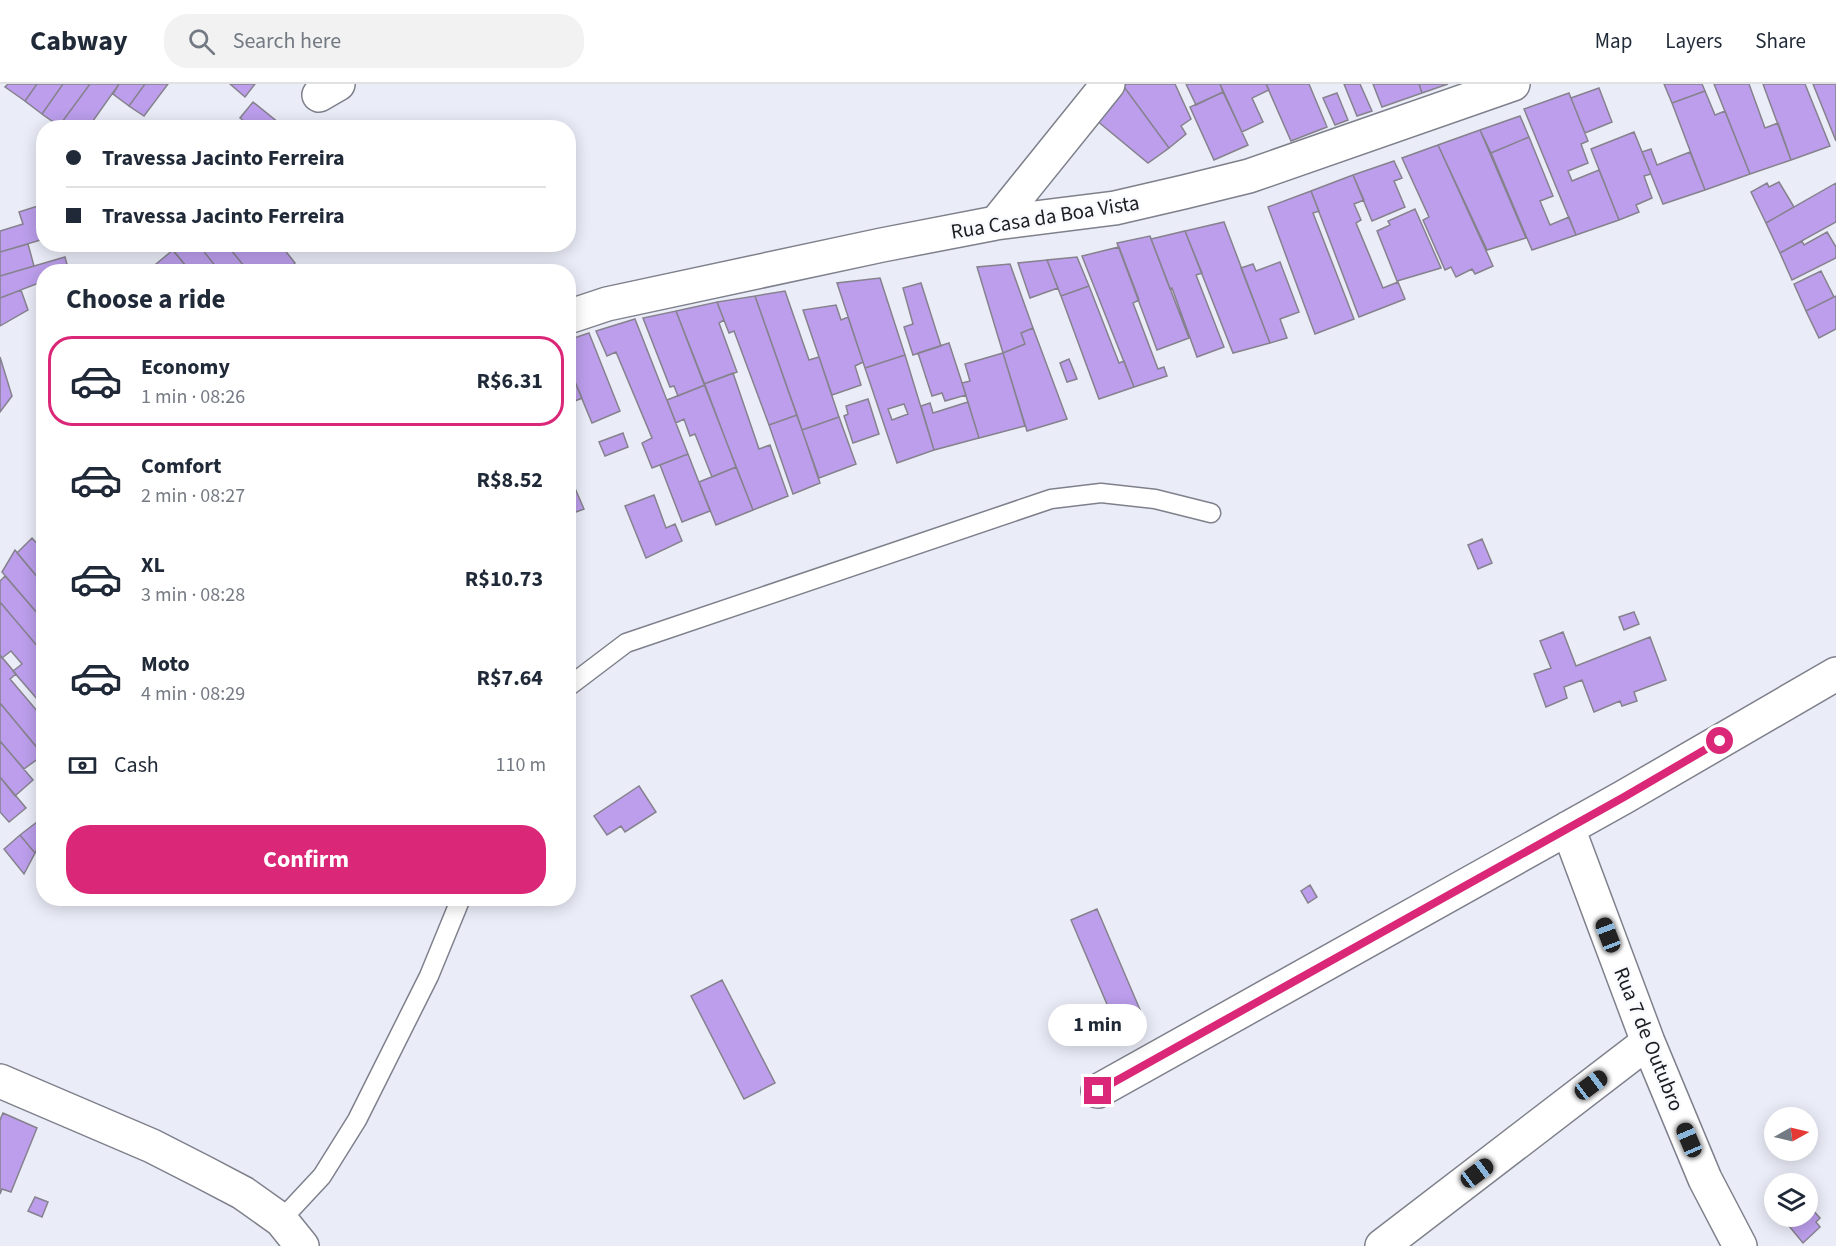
<!DOCTYPE html>
<html lang="en">
<head>
<meta charset="utf-8">
<style>
  :root { --surface:#fff; --page:#f2f2f3; --text:#1f2937; --muted:#747a83; --line:#e0e1e3; --accent:#db2777 }
  body { margin:0; font-family:"Source Sans 3",sans-serif; background:var(--page); color:var(--text); height:100vh; display:flex; flex-direction:column; font-size:22px; white-space:nowrap }
  * { box-sizing:border-box; margin:0 }
  p { font-size:20px; color:var(--muted) }
  .icon { flex:none; width:33px; height:33px; fill:none; stroke:currentColor; stroke-width:2; stroke-linecap:round; stroke-linejoin:round }
  .map { position:relative; flex:1; overflow:hidden }
  .drawer { position:absolute; left:36px; top:180px; width:540px; height:642px; display:flex; flex-direction:column; background:var(--surface); border-radius:24px; box-shadow:0 3px 15px #0003 }
  .drawer>* { flex:none }
  .banner { position:absolute; left:36px; top:36px; width:540px; height:132px; border-radius:24px; box-shadow:0 3px 15px #0003; display:grid; align-content:center; height:132px; padding:0 30px; background:var(--surface) }
  .needle { width:39px; rotate:82deg }
  .tools { position:absolute; left:1764px; top:1023px; display:grid; gap:12px }
  .tools a { display:grid; place-items:center; width:54px; height:54px; border-radius:50%; background:var(--surface); box-shadow:0 3px 15px #0003; font-size:30px }
  .end { position:absolute; width:27px; height:27px; margin:-14px; border:8px solid #db2777; background:#fff; box-shadow:0 0 0 3px #fff }
  .from { border-radius:50% }
  .bubble { position:absolute; height:42px; border-radius:21px; background:var(--surface); box-shadow:0 3px 15px #0003; font-size:20px; font-weight:700; line-height:42px; text-align:center }
  .car { position:absolute; width:18px; height:36px; margin:-18px -9px; border-radius:8px; box-shadow:0 0 4px 2px #0007; background:linear-gradient(#222 24%,#8ab4d8 0 40%,#222 0 76%,#8ab4d8 0 86%,#222 0) }
  .banner b { display:flex; align-items:center; gap:21px; height:57px; font-size:22px }
  .banner b+b { border-top:2px solid var(--line) }
  .banner i { width:15px; height:15px; background:var(--text) }
  ul { padding:0; list-style:none }
  li { display:flex; align-items:center; gap:18px; height:90px; margin:0 12px 9px; padding:0 18px; border:3px solid transparent; border-radius:24px }
  li div { flex:1 }
  li b { display:block; font-size:22px }
  li em { font-style:normal; font-weight:700 }
  li.selected { border-color:var(--accent) }
  li>.icon { width:54px; height:54px; stroke-width:1.5 }
  h2 { padding:0 30px; font-size:27px; line-height:72px }
  .pay { display:flex; align-items:center; gap:15px; height:66px; padding:0 30px; font-size:22px }
  .pay p { margin-inline-start:auto }
  .cta { display:flex; gap:12px; margin-top:auto; padding:12px 30px }
  .cta a { flex:1; height:69px; border-radius:24px; background:var(--accent); color:#fff; font-size:24px; font-weight:700; line-height:69px; text-align:center }
  header { display:flex; align-items:center; gap:36px; box-sizing:border-box; height:84px; padding:0 30px; background:var(--surface); border-bottom:2px solid var(--line) }
  header strong { font-size:28px }
  nav { display:flex; gap:33px; margin-inline-start:auto; font-size:21px }
  .search { width:420px; height:54px; background:var(--page); display:flex; align-items:center; gap:15px; box-sizing:border-box; padding:0 21px; border-radius:24px; color:var(--muted); font-size:22px }
  .map>svg:first-child { display:block }
  .building { fill:#bc9eec; stroke:#86828d; stroke-width:1.5; fill-rule:evenodd }
  .lines { fill:none; stroke-linecap:round; stroke-linejoin:round }
  .service-casing { stroke:#7e808b; stroke-width:21 }
  .minor-casing { stroke:#7e808b; stroke-width:36 }
  .service { stroke:#fff; stroke-width:18 }
  .minor { stroke:#fff; stroke-width:33 }
  .route { stroke:#db2777; stroke-width:8 }
  .labels { text-anchor:middle; stroke-width:5; stroke-linejoin:round; paint-order:stroke }
  .street-label { font-size:21px; fill:#1c1d21; stroke:#f9faff }
</style>
</head>
<body>
<header>
<strong>Cabway</strong>
<div class="search"><svg class="icon" aria-label="search" viewBox="0 0 24 24"><circle cx="10" cy="10" r="6"/><path d="M15 15l6 6"/></svg>Search here</div>
<nav><a>Map</a><a>Layers</a><a>Share</a></nav>
</header>
<div class="map">
<svg width="1836" height="1162" viewBox="0 0 1836 1162">
  <rect width="100%" height="100%" fill="#eaedf8"/>
  <path class="building" d="M8,0H37L25,17L5,3Z
    M37,0H63L42,30L25,17Z
    M63,0H90L59,42L42,30Z
    M90,0H119L88,44L59,42Z
    M119,0H145L129,22L113,10Z
    M145,0H168L144,32L129,22Z
    M230,0H255L245,13Z
    M1122,0L1169,64L1148,79L1090,31Z
    M1122,0H1175L1191,35L1181,42L1186,50L1169,64Z
    M1186,0H1220L1223,8L1196,21Z
    M1220,0H1266L1269,6L1252,14L1263,38L1242,48Z
    M1266,0H1309L1327,43L1291,57Z
    M1344,0H1360L1372,27L1357,32Z
    M1373,0H1419L1422,9L1382,23Z
    M1419,0H1448L1422,9Z
    M1664,0H1702L1705,7L1672,19Z
    M1714,0H1749L1765,44L1778,39L1791,76L1750,90Z
    M1763,0H1805L1830,62L1791,76Z
    M1813,0H1836V57Z
    M1599,4L1612,38L1585,49L1571,14Z
    M1705,7L1715,31L1725,27L1750,90L1705,106L1672,19Z
    M1223,8L1248,61L1214,76L1190,23Z
    M1337,9L1348,36L1335,41L1323,14Z
    M1569,9L1588,57L1581,60L1588,79L1568,87L1572,97L1599,86L1619,136L1576,151L1524,25Z
    M253,18L279,39L276,44H253L240,34Z
    M1520,32L1529,53L1491,69L1480,46Z
    M1480,46L1526,154L1487,166L1438,61Z
    M1634,48L1651,90L1644,92L1652,114L1636,121L1639,128L1619,136L1591,65Z
    M1529,53L1553,112L1540,117L1550,141L1569,133L1576,151L1532,166L1491,69Z
    M1438,61L1493,182L1475,190L1472,185L1456,193L1451,183L1445,186L1423,136L1429,133L1402,74Z
    M1651,65L1657,81L1690,68L1705,106L1663,120L1642,68Z
    M1394,77L1402,94L1394,97L1405,123L1372,137L1353,91Z
    M1353,91L1364,116L1354,120L1361,136L1356,139L1383,204L1398,198L1405,215L1359,233L1311,107Z
    M1779,98L1794,123L1766,139L1751,108L1767,99L1769,103Z
    M1836,99V138L1780,169L1766,139Z
    M1311,107L1319,127L1313,129L1354,235L1315,250L1268,123Z
    M44,120V155L0,168V147L23,140L19,128Z
    M1415,125L1441,184L1397,197L1377,147L1390,141L1388,137Z
    M1224,138L1270,259L1233,269L1185,147Z
    M1185,147L1202,189L1196,191L1224,263L1197,273L1172,204L1170,205L1151,155Z
    M1827,148L1836,163V174L1792,196L1780,169L1802,157L1804,161Z
    M1150,152L1189,254L1157,266L1117,159Z
    M28,160L34,182L0,192V168Z
    M170,160H198L220,188H191L169,162Z
    M198,160H226L249,188H220Z
    M226,160H280L295,179L285,188H249Z
    M1119,163L1139,216L1133,219L1158,285L1164,283L1167,292L1134,303L1082,172Z
    M173,166L191,188H163L156,180Z
    M65,173L69,188H44V197L0,214V192Z
    M1077,173L1089,202L1061,212L1047,176Z
    M1047,176L1058,204L1030,214L1018,179Z
    M1280,178L1299,228L1280,235L1287,254L1270,259L1241,184L1253,180L1256,187Z
    M1010,180L1033,244L1021,249L1025,260L1003,269L977,183Z
    M1821,187L1834,213L1806,227L1794,200Z
    M880,194L905,271L865,284L837,199Z
    M921,199L941,262L913,271L904,243L913,240L903,204Z
    M1089,202L1119,279L1124,277L1134,303L1099,315L1061,212Z
    M21,206L28,226L0,242V214Z
    M785,207L809,276L819,273L839,333L802,346L755,212Z
    M755,212L797,331L769,341L734,247L729,249L717,218Z
    M1836,212V245L1819,254L1806,227Z
    M717,218L724,236L719,239L737,288L704,300L676,227Z
    M836,221L841,236L848,233L863,278L855,282L861,301L832,311L803,226Z
    M676,227L705,301L678,312L674,302L670,303L643,234Z
    M635,235L688,370L652,384L642,359L652,354L616,268L607,272L596,247Z
    M1033,244L1067,335L1027,347L1003,269L1025,260L1021,249Z
    M589,249L620,327L592,339L568,281V256Z
    M949,259L966,311L945,317L942,309L932,312L918,269Z
    M1003,269L1025,342L979,354L962,299L970,297L965,280Z
    M905,271L934,366L897,379L865,284ZM904,320L908,330L892,336L888,325Z
    M0,273L12,312L0,328Z
    M1069,275L1077,295L1067,298L1060,279Z
    M568,281L582,314L568,320Z
    M733,289L759,365L770,361L788,412L753,426L704,300Z
    M705,301L736,383L712,393L695,350L690,352L684,335L676,339L667,316Z
    M868,315L879,350L853,359L844,332L848,330L846,322Z
    M968,318L979,354L934,366L921,322L930,319L933,329Z
    M797,331L820,399L793,410L769,341Z
    M839,333L856,380L819,394L802,346Z
    M623,349L628,363L605,372L599,358Z
    M688,370L710,427L682,438L660,381Z
    M736,383L753,426L716,441L699,398Z
    M568,388L584,425L568,431Z
    M654,411L666,444L675,440L682,457L646,474L625,422Z
    M44,451V467L36,458Z
    M32,454L44,467V501L17,469Z
    M1482,455L1492,479L1478,485L1468,461Z
    M15,466L44,501V537L2,488Z
    M5,492L44,537V570L0,518V497Z
    M0,518L44,570V623L13,587L22,580L11,567L2,574L0,571Z
    M1634,528L1639,540L1624,546L1619,533Z
    M1563,548L1576,582L1650,553L1666,596L1634,608L1637,617L1622,622L1620,617L1594,628L1582,596L1564,603L1567,614L1546,623L1534,590L1551,584L1540,557Z
    M0,571L16,590L10,595L44,635V664L40,667L0,619Z
    M0,619L43,671L24,685L0,657Z
    M0,657L33,696L15,712L0,693Z
    M0,693L26,724L9,738L0,728Z
    M639,702L656,728L625,748L621,742L607,751L594,732Z
    M37,738L44,746V752L35,769L20,751Z
    M20,751L35,769L24,790L4,765Z
    M1310,801L1317,813L1308,819L1301,807Z
    M1097,825L1141,928L1115,939L1071,836Z
    M722,896L775,999L744,1015L691,912Z
    M3,1029L37,1044L11,1108L2,1105L0,1110V1036Z
    M35,1113L48,1118L42,1133L28,1127Z
    M1810,1123L1820,1134L1816,1138L1820,1143L1803,1159L1789,1142L1800,1132H1808V1125Z"/>
  <g class="lines">
    <defs>
      <path id="service" d="M568,603L626,559L1051,415L1101,409L1155,415L1211,429
        M281,1136L322,1092L357,1036L429,892L461,814"/>
      <path id="minor" d="M319,11L338,0
        M996,139L1108,0
        M568,233L607,220L882,161L996,139L1115,124L1184,108L1249,92L1513,0
        M1568,744L1648,958L1705,1095L1740,1162
        M0,997L152,1062L203,1088L243,1109L281,1136L302,1162
        M1098,1007L1624,713L1836,590
        M1382,1162L1648,958"/>
    </defs>
    <use href="#service" class="service-casing"/>
    <use href="#minor" class="minor-casing"/>
    <use href="#service" class="service"/>
    <use href="#minor" class="minor"/>
  </g>
  <g class="lines">
    <path class="route" d="M1098,1007L1624,713L1720,657"/>
  </g>
  <g class="labels">
    <g class="street-label">
      <text transform="translate(1045 133) rotate(-9)" y="7">Rua Casa da Boa Vista</text>
      <text transform="translate(1649 955) rotate(68)" y="7">Rua 7 de Outubro</text>
    </g>
  </g>
</svg>
<div class="tools">
<a><svg class="needle" viewBox="-14 -14 28 28"><path d="M0-13l5 13h-10z" fill="#e53935"/><path d="M0 13l5-13h-10z" fill="#747a83"/></svg></a>
<a><svg class="icon" aria-label="layers" viewBox="0 0 24 24"><path d="M12 4l9 5-9 5-9-5zM3 14l9 5 9-5"/></svg></a>
</div>
<i class="end from" style="left:1720px;top:657px"></i>
<i class="end" style="left:1098px;top:1007px"></i>
<div class="bubble" style="left:1048px;top:920px;width:99px">1 min</div>
<i class="car" style="left:1608px;top:851px;rotate:339deg"></i>
<i class="car" style="left:1591px;top:1001px;rotate:53deg"></i>
<i class="car" style="left:1689px;top:1056px;rotate:337deg"></i>
<i class="car" style="left:1477px;top:1089px;rotate:53deg"></i>
<div class="banner">
<b><i class="from"></i>Travessa Jacinto Ferreira</b>
<b><i></i>Travessa Jacinto Ferreira</b>
</div>
<section class="drawer">
<h2>Choose a ride</h2>
<ul>
<li class="selected"><svg class="icon" aria-label="car" viewBox="0 0 24 24"><path d="M5 17H2v-5l4-1 3-4h7l3 4 3 1v5h-3M9 17h6M6 11h13"/><circle cx="7" cy="17" r="2"/><circle cx="17" cy="17" r="2"/></svg><div><b>Economy</b><p>1 min · 08:26</p></div><em>R$6.31</em></li>
<li><svg class="icon" aria-label="car" viewBox="0 0 24 24"><path d="M5 17H2v-5l4-1 3-4h7l3 4 3 1v5h-3M9 17h6M6 11h13"/><circle cx="7" cy="17" r="2"/><circle cx="17" cy="17" r="2"/></svg><div><b>Comfort</b><p>2 min · 08:27</p></div><em>R$8.52</em></li>
<li><svg class="icon" aria-label="car" viewBox="0 0 24 24"><path d="M5 17H2v-5l4-1 3-4h7l3 4 3 1v5h-3M9 17h6M6 11h13"/><circle cx="7" cy="17" r="2"/><circle cx="17" cy="17" r="2"/></svg><div><b>XL</b><p>3 min · 08:28</p></div><em>R$10.73</em></li>
<li><svg class="icon" aria-label="car" viewBox="0 0 24 24"><path d="M5 17H2v-5l4-1 3-4h7l3 4 3 1v5h-3M9 17h6M6 11h13"/><circle cx="7" cy="17" r="2"/><circle cx="17" cy="17" r="2"/></svg><div><b>Moto</b><p>4 min · 08:29</p></div><em>R$7.64</em></li>
</ul>
<div class="pay"><svg class="icon" aria-label="cash" viewBox="0 0 24 24"><path d="M3 7h18v10H3z"/><circle cx="12" cy="12" r="2"/></svg>Cash<p>110 m</p></div>
<div class="cta"><a>Confirm</a></div>
</section>
</div>
</body>
</html>
